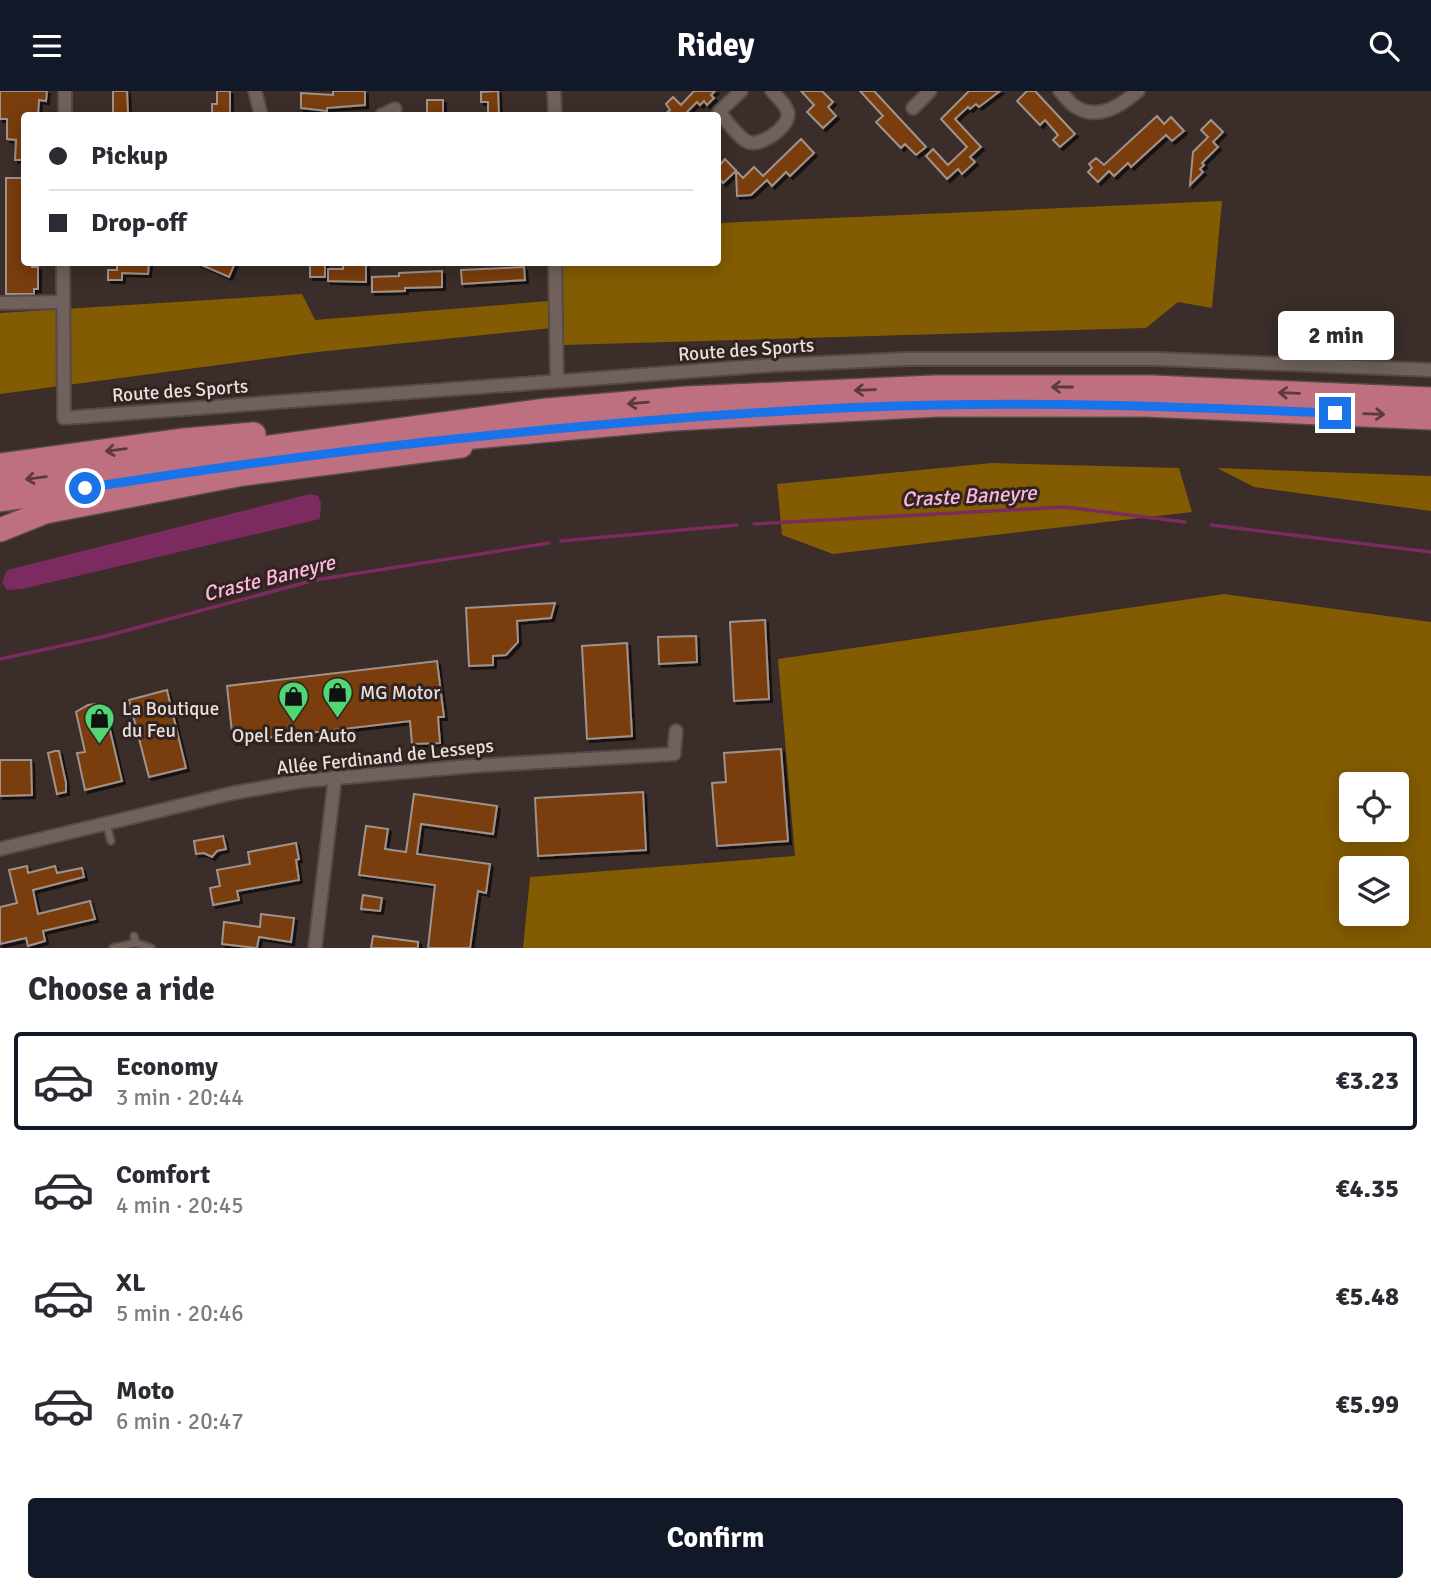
<!DOCTYPE html>
<html lang="en">
<head>
<meta charset="utf-8">
<style>
  :root { --surface:#fff; --page:#f7f7f7; --text:#2b2b33; --muted:#7c7c81; --line:#e1e1e2; --accent:#111827 }
  body { margin:0; font-family:Signika,sans-serif; background:var(--page); color:var(--text); height:100vh; display:flex; flex-direction:column; font-size:26px; white-space:nowrap }
  * { box-sizing:border-box; margin:0 }
  p { font-size:23px; color:var(--muted) }
  .icon { flex:none; width:38px; height:38px; fill:none; stroke:currentColor; stroke-width:2; stroke-linecap:round; stroke-linejoin:round }
  .map { position:relative; height:857px; overflow:hidden }
  .side { display:flex; flex-direction:column; background:var(--surface); flex:1 }
  .side>* { flex:none }
  .banner { position:absolute; left:21px; top:21px; width:700px; height:154px; border-radius:7px; box-shadow:0 4px 18px #0003; display:grid; align-content:center; height:154px; padding:0 28px; background:var(--surface) }
  .buttons { position:absolute; left:1339px; top:681px; display:grid; gap:14px }
  .buttons a { display:grid; place-items:center; width:70px; height:70px; border-radius:7px; background:var(--surface); box-shadow:0 4px 18px #0003; font-size:35px }
  .end { position:absolute; width:32px; height:32px; margin:-16px; border:9px solid #1a73e8; background:#fff; box-shadow:0 0 0 4px #fff }
  .from { border-radius:50% }
  .bubble { position:absolute; height:49px; border-radius:7px; background:var(--surface); box-shadow:0 4px 18px #0003; font-size:23px; font-weight:700; line-height:49px; text-align:center }
  .banner b { display:flex; align-items:center; gap:24px; height:66px; font-size:26px }
  .banner b+b { border-top:2px solid var(--line) }
  .banner i { width:18px; height:18px; background:var(--text) }
  ul { padding:0; list-style:none }
  li { display:flex; align-items:center; gap:21px; height:98px; margin:0 14px 10px; padding:0 14px; border:4px solid transparent; border-radius:7px }
  li div { flex:1 }
  li b { display:block; font-size:26px }
  li em { font-style:normal; font-weight:700 }
  li.active { border-color:var(--accent) }
  li>.icon { width:63px; height:63px; stroke-width:1.5 }
  h2 { padding:0 28px; font-size:32px; line-height:84px }
  .action { display:flex; gap:14px; margin-top:auto; padding:14px 28px }
  .action a { flex:1; height:80px; border-radius:7px; background:var(--accent); color:#fff; font-size:28px; font-weight:700; line-height:80px; text-align:center }
  header { display:flex; justify-content:space-between; align-items:center; height:91px; padding:0 28px; background:var(--accent); color:#fff; font-size:32px; font-weight:700 }
  .map>svg:first-child { display:block }
  .forest { fill:#835b02; fill-rule:evenodd }
  .water { fill:#7c2b60 }
  .lines { fill:none; stroke-linecap:round; stroke-linejoin:round }
  .stream { stroke:#7c2b60; stroke-width:3.5 }
  .building { fill:#7a3e07; stroke:#a1938b; stroke-width:2; filter:url(#shadow) }
  .lane-casing { stroke:#554a48; stroke-width:10 }
  .street-casing { stroke:#554a48; stroke-width:16 }
  .highway-casing { stroke:#554a48; stroke-width:26 }
  .lane { stroke:#70615d; stroke-width:6 }
  .street { stroke:#70615d; stroke-width:12 }
  .highway { stroke:#bf7080; stroke-width:23 }
  .oneway { stroke:#5b3a3d }
  .route { stroke:#1a73e8; stroke-width:9 }
  .labels { text-anchor:middle; stroke-width:6; stroke-linejoin:round; paint-order:stroke }
  .street-label { font-size:19px; fill:#e9e0de; stroke:#302320 }
  .poi-label { font-size:19px; fill:#e9e0de; stroke:#302320; text-anchor:start }
  .water-label { font-size:21px; font-style:italic; fill:#feb8e0; stroke:#302320 }
</style>
</head>
<body>
<header><svg class="icon" aria-label="menu" viewBox="0 0 24 24"><path d="M4 6h16M4 12h16M4 18h16"/></svg>Ridey<svg class="icon" aria-label="search" viewBox="0 0 24 24"><circle cx="10" cy="10" r="6"/><path d="M15 15l6 6"/></svg></header>
<div class="map">
<svg width="1431" height="857" viewBox="0 0 1431 857">
  <defs>
    <filter id="shadow"><feDropShadow dx="3" dy="3" stdDeviation="0" flood-color="#0009"/></filter>
  </defs>
  <rect width="100%" height="100%" fill="#3a2d2a"/>
  <path class="forest" d="M1222,110L1212,217L1178,211L1146,237L564,254L562,236L317,261L0,303V222L302,203L315,229L561,209V172H718V132Z
    M992,372L1179,377L1192,421L833,463L782,444L777,393Z
    M1217,377L1431,385V420L1254,396Z
    M1224,503L1431,531V857H523L530,786L795,765L778,568ZM1351,693H1396V738H1351ZM1351,777H1396V822H1351Z"/>
  <path class="water" d="M310,403L318,405L321,412L320,428L22,498L7,499L2,491L7,479Z"/>
  <g class="lines">
    <path class="stream" d="M754,433L1064,416L1185,431
      M1211,434L1431,461
      M561,450L737,434
      M0,568L102,546L315,489L549,452"/>
  </g>
  <path class="building" d="M0,0H47L46,10L39,9L38,24H24V69H15L16,49L7,48V28H0Z
    M113,0H127L128,22H113Z
    M217,0H230V24H212V13H217Z
    M333,0H365V14L327,17V20L301,17V2L333,4Z
    M498,0L499,24H488V11H481V1Z
    M694,0H715L711,4L714,7L707,14L704,10L700,14L697,11L687,21L690,24H664L670,19L666,13L673,6L681,14Z
    M801,0H822L833,11L828,16L836,25L823,37L807,21L814,14Z
    M860,0H874L926,56L916,64L905,53L901,57L876,31L883,25Z
    M969,0H1000L979,16L976,13L970,18L968,16L955,28L981,56L970,66L975,71L962,83L958,78L947,88L926,65L933,58L948,74L967,56L941,28Z
    M1027,0H1035L1075,43L1060,56L1053,49L1058,44L1045,29L1040,34L1017,10Z
    M427,9H443V24H430V22H427Z
    M1157,25L1164,33L1171,26L1184,40L1172,50L1166,44L1131,76L1128,72L1114,85L1109,80L1098,91L1088,81L1092,77L1089,73L1096,67L1104,74Z
    M1211,29L1223,41L1213,51L1218,56L1202,72L1204,74L1200,78L1203,81L1190,94L1193,61L1208,46L1201,39Z
    M801,48L814,62L790,85L786,81L772,95L767,89L751,104L737,105L736,80L723,92L718,86V76L725,68L743,87L754,76L763,85Z
    M6,87H24V172H32V176H38V198H34V203H6Z
    M117,172H149L148,183L122,182V189H108V179H117Z
    M197,172H235L229,186Z
    M310,172H325V186H310Z
    M343,174H366V191L328,190V178H343Z
    M524,176L525,189L462,193L461,179Z
    M442,180V196L405,197V200L372,201V186L399,185V182Z
    M555,512L551,527L517,530L518,551L506,564L493,565V574L469,575L466,517Z
    M765,529L769,608L734,610L730,531Z
    M696,545L697,571L659,573L658,546Z
    M627,552L632,645L587,648L582,555Z
    M437,570L444,626H438L440,652L412,653L410,630L233,651L227,595Z
    M167,599L186,677L149,686L129,609Z
    M95,613L104,614L122,690L85,699L77,662L85,661L76,621L88,614Z
    M781,658L788,750L717,755L712,692L726,691L724,662Z
    M55,660H59L66,692V701L57,703L48,662Z
    M0,669H31L32,704L0,705Z
    M643,701L646,759L538,765L535,707Z
    M414,703L497,715L493,743L421,733L417,763L490,773L486,802L478,800L470,857H428L435,794L359,784L366,735L388,738L385,758L406,761Z
    M223,745L226,758L217,760L212,766L204,762L196,763L194,750Z
    M296,752L299,768L296,769L299,789L237,800L239,809L213,814L210,797L220,795L217,779L250,773L248,761Z
    M27,775L28,782L55,775L57,782L82,777L84,786L33,799L38,823L90,810L95,828L43,840L45,850L28,855L26,847L0,853V816L17,812L9,779Z
    M363,804L382,807L380,820L361,818Z
    M261,823L294,827L291,851L259,846L257,857L222,853L224,831L260,836Z
    M373,845L418,851V857H371Z"/>
  <g class="lines">
    <defs>
      <path id="lane" d="M106,732L111,750
        M136,852L151,857
        M113,857L136,852L134,845"/>
      <path id="street" d="M255,0L261,24
        M554,0L555,24
        M741,0L719,21C727,30 736,44 746,50C759,58 789,36 788,23C787,14 777,6 772,0
        M1060,0C1065,5 1070,13 1076,16C1099,30 1121,14 1138,0
        M913,17L930,0
        M65,24V0
        M382,24L395,18
        M63,172L64,327L775,274L906,268H1157L1431,279
        M555,172L557,290
        M0,212L63,211
        M0,758L233,702L302,690L472,675L674,663L676,640
        M315,857L335,686"/>
      <path id="highway" d="M442,349L673,328L938,314H1145L1431,327
        M0,374L184,349L254,343
        M0,392L547,319L687,307L934,296H1152L1431,308
        M0,409L147,387
        M0,439L45,421L243,383L461,355"/>
    </defs>
    <use href="#lane" class="lane-casing"/>
    <use href="#street" class="street-casing"/>
    <use href="#highway" class="highway-casing"/>
    <use href="#lane" class="lane"/>
    <use href="#street" class="street"/>
    <use href="#highway" class="highway"/>
  </g>
  <defs><path id="oneway-shaft" d="M-6 0H5M1.5-3L5.5 0L1.5 3" fill="none" stroke-width="1.6" stroke-linecap="round" stroke-linejoin="round" transform="scale(1.75)"/></defs>
  <g class="oneway">
    <use href="#oneway-shaft" transform="translate(1062 296) rotate(180)"/>
    <use href="#oneway-shaft" transform="translate(865 299) rotate(178)"/>
    <use href="#oneway-shaft" transform="translate(1289 302) rotate(-178)"/>
    <use href="#oneway-shaft" transform="translate(638 312) rotate(175)"/>
    <use href="#oneway-shaft" transform="translate(1374 323) rotate(2)"/>
    <use href="#oneway-shaft" transform="translate(116 359) rotate(172)"/>
    <use href="#oneway-shaft" transform="translate(36 387) rotate(172)"/>
  </g>
  <g class="lines">
    <path class="route" d="M85,397C255,370 426,349 598,334C711,324 824,316 938,314C1070,311 1202,317 1335,322"/>
  </g>
  <defs>
    <symbol id="shop-pin" viewBox="-11 -11 22 30"><path d="M0 17L-7.5 6A9.5 9.5 0 1 1 7.5 6Z" fill="#51d674" stroke="#302320"/><path d="M-5-2.5h2.3a2.7 3.5 0 0 1 5.4 0H5L5.5 6h-11ZM-1.5-2.5h3a1.5 2.3 0 0 0-3 0Z" fill="#111"/></symbol>
  </defs>
  <g fill-rule="evenodd">
    <use href="#shop-pin" x="320" y="584" width="35" height="47"/>
    <use href="#shop-pin" x="276" y="588" width="35" height="47"/>
    <use href="#shop-pin" x="82" y="610" width="35" height="47"/>
  </g>
  <g class="labels">
    <g class="street-label">
      <text transform="translate(746 258) rotate(-4)" y="7">Route des Sports</text>
      <text transform="translate(180 299) rotate(-4)" y="7">Route des Sports</text>
      <text transform="translate(385 665) rotate(-6)" y="7">Allée Ferdinand de Lesseps</text>
    </g>
    <g class="poi-label">
      <text x="360" y="608">MG Motor</text>
      <text x="122" y="624">La Boutique<tspan x="122" dy="22">du Feu</tspan></text>
      <text x="294" y="651" text-anchor="middle">Opel Eden Auto</text>
    </g>
    <g class="water-label">
      <text transform="translate(969 405) rotate(-3)" y="7">Craste Baneyre</text>
      <text transform="translate(269 487) rotate(-14)" y="7">Craste Baneyre</text>
    </g>
  </g>
</svg>
<div class="buttons">
<a><svg class="icon" aria-label="locate" viewBox="0 0 24 24"><circle cx="12" cy="12" r="6"/><path d="M12 2v4M12 18v4M2 12h4M18 12h4"/></svg></a>
<a><svg class="icon" aria-label="layers" viewBox="0 0 24 24"><path d="M12 4l9 5-9 5-9-5zM3 14l9 5 9-5"/></svg></a>
</div>
<i class="end from" style="left:85px;top:397px"></i>
<i class="end" style="left:1335px;top:322px"></i>
<div class="bubble" style="left:1278px;top:220px;width:116px">2 min</div>
<div class="banner">
<b><i class="from"></i>Pickup</b>
<b><i></i>Drop-off</b>
</div>
</div>
<section class="side">
<h2>Choose a ride</h2>
<ul>
<li class="active"><svg class="icon" aria-label="car" viewBox="0 0 24 24"><path d="M5 17H2v-5l4-1 3-4h7l3 4 3 1v5h-3M9 17h6M6 11h13"/><circle cx="7" cy="17" r="2"/><circle cx="17" cy="17" r="2"/></svg><div><b>Economy</b><p>3 min · 20:44</p></div><em>€3.23</em></li>
<li><svg class="icon" aria-label="car" viewBox="0 0 24 24"><path d="M5 17H2v-5l4-1 3-4h7l3 4 3 1v5h-3M9 17h6M6 11h13"/><circle cx="7" cy="17" r="2"/><circle cx="17" cy="17" r="2"/></svg><div><b>Comfort</b><p>4 min · 20:45</p></div><em>€4.35</em></li>
<li><svg class="icon" aria-label="car" viewBox="0 0 24 24"><path d="M5 17H2v-5l4-1 3-4h7l3 4 3 1v5h-3M9 17h6M6 11h13"/><circle cx="7" cy="17" r="2"/><circle cx="17" cy="17" r="2"/></svg><div><b>XL</b><p>5 min · 20:46</p></div><em>€5.48</em></li>
<li><svg class="icon" aria-label="car" viewBox="0 0 24 24"><path d="M5 17H2v-5l4-1 3-4h7l3 4 3 1v5h-3M9 17h6M6 11h13"/><circle cx="7" cy="17" r="2"/><circle cx="17" cy="17" r="2"/></svg><div><b>Moto</b><p>6 min · 20:47</p></div><em>€5.99</em></li>
</ul>
<div class="action"><a>Confirm</a></div>
</section>
</body>
</html>
